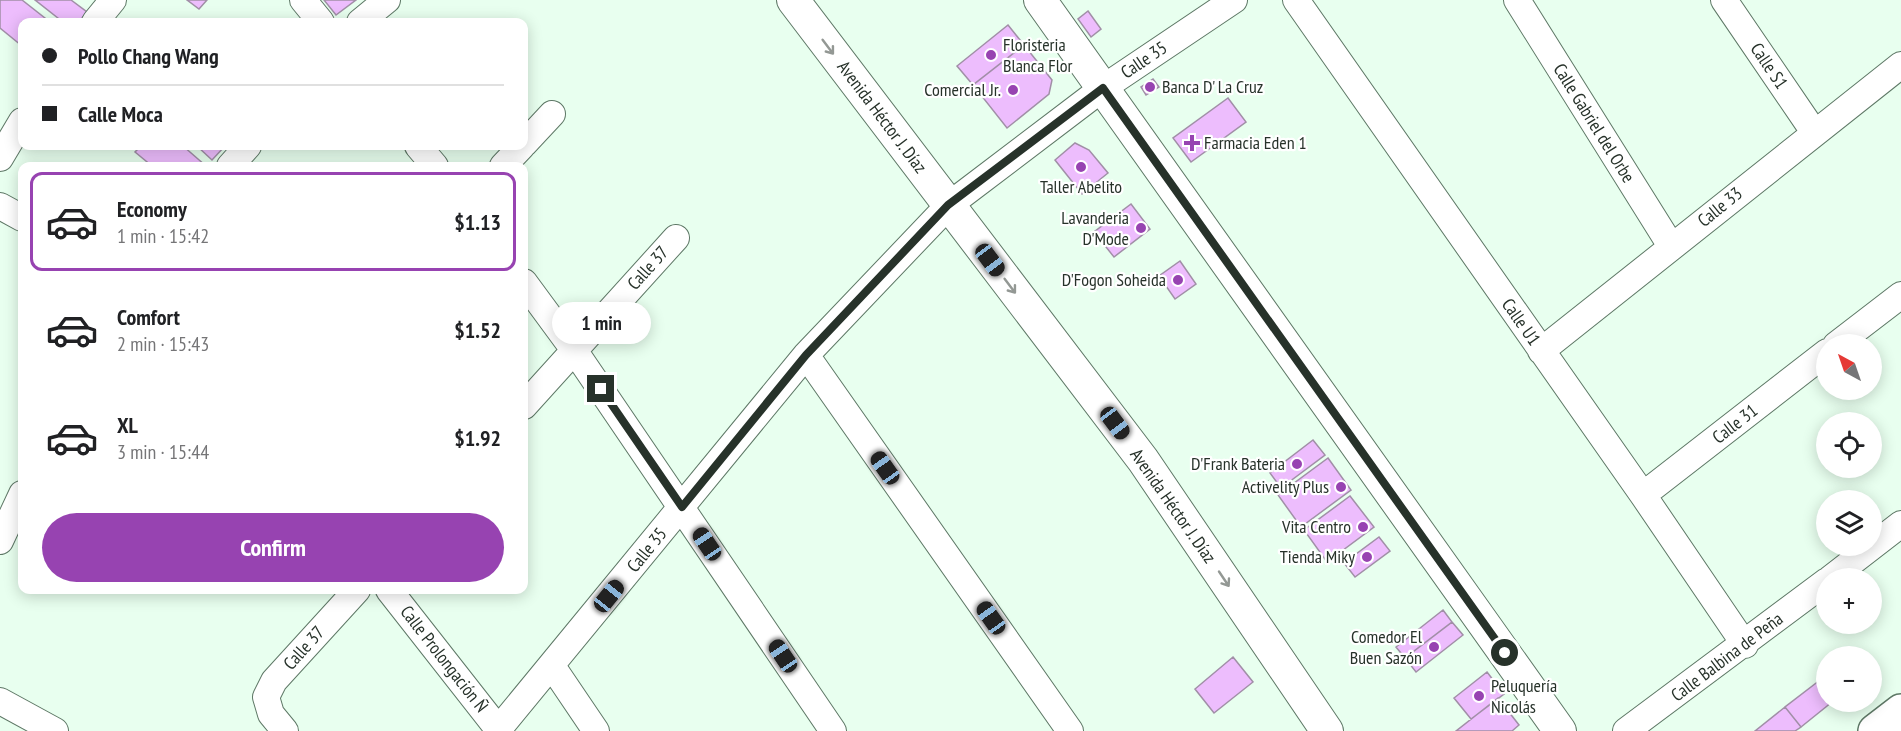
<!DOCTYPE html>
<html lang="en">
<head>
<meta charset="utf-8">
<style>
  :root { --surface:#fff; --page:#f6f6f6; --text:#202124; --muted:#757577; --line:#e0e0e0; --accent:#9743b1 }
  body { margin:0; font-family:"PT Sans Narrow",sans-serif; background:var(--page); color:var(--text); height:100vh; display:flex; flex-direction:column; font-size:22px; white-space:nowrap }
  * { box-sizing:border-box; margin:0 }
  p { font-size:20px; color:var(--muted) }
  .icon { flex:none; width:33px; height:33px; fill:none; stroke:currentColor; stroke-width:2; stroke-linecap:round; stroke-linejoin:round }
  .map { position:relative; flex:1; overflow:hidden }
  .sheet { position:absolute; left:18px; top:162px; width:510px; height:432px; display:flex; flex-direction:column; background:var(--surface); border-radius:12px; box-shadow:0 3px 15px #0003 }
  .sheet>* { flex:none }
  .guide { position:absolute; left:18px; top:18px; width:510px; height:132px; border-radius:12px; box-shadow:0 3px 15px #0003; display:grid; align-content:center; height:132px; padding:0 24px; background:var(--surface) }
  .needle { width:39px; rotate:320deg }
  .fabs { position:absolute; left:1816px; top:334px; display:grid; gap:12px }
  .fabs a { display:grid; place-items:center; width:66px; height:66px; border-radius:50%; background:var(--surface); box-shadow:0 3px 15px #0003; font-size:30px }
  .end { position:absolute; width:27px; height:27px; margin:-14px; border:8px solid #27322a; background:#fff; box-shadow:0 0 0 3px #fff }
  .from { border-radius:50% }
  .bubble { position:absolute; height:42px; border-radius:21px; background:var(--surface); box-shadow:0 3px 15px #0003; font-size:20px; font-weight:800; line-height:42px; text-align:center }
  .car { position:absolute; width:18px; height:36px; margin:-18px -9px; border-radius:8px; box-shadow:0 0 4px 2px #0007; background:linear-gradient(#222 24%,#8ab4d8 0 40%,#222 0 76%,#8ab4d8 0 86%,#222 0) }
  .guide b { display:flex; align-items:center; gap:21px; height:57px; font-size:22px }
  .guide b+b { border-top:2px solid var(--line) }
  .guide i { width:15px; height:15px; background:var(--text) }
  ul { padding:10px 0 0; list-style:none }
  li { display:flex; align-items:center; gap:18px; height:99px; margin:0 12px 9px; padding:0 12px; border:3px solid transparent; border-radius:12px }
  li div { flex:1 }
  li b { display:block; font-size:22px }
  li em { font-style:normal; font-weight:800 }
  li.selected { border-color:var(--accent) }
  li>.icon { width:54px; height:54px; stroke-width:1.5 }
  .cta { display:flex; gap:12px; margin-top:auto; padding:12px 24px }
  .cta a { flex:1; height:69px; border-radius:36px; background:var(--accent); color:#fff; font-size:24px; font-weight:800; line-height:69px; text-align:center }
  .map>svg:first-child { display:block }
  .building { fill:#edbdfd; stroke:#a18fa7; stroke-width:1.5 }
  .lines { fill:none; stroke-linecap:round; stroke-linejoin:round }
  .minor-casing { stroke:#5e7866; stroke-width:28 }
  .tertiary-casing { stroke:#5e7866; stroke-width:34 }
  .primary-casing { stroke:#5e7866; stroke-width:36 }
  .minor { stroke:#fff; stroke-width:26 }
  .tertiary { stroke:#fff; stroke-width:32 }
  .primary { stroke:#fff; stroke-width:33 }
  .oneway { stroke:#939894 }
  .route { stroke:#27322a; stroke-width:8 }
  .poi-dot { fill:#9743b1; stroke:#fff; stroke-width:2 }
  .labels { text-anchor:middle; stroke-width:4.5; stroke-linejoin:round; paint-order:stroke }
  .poi-label { font-size:18px; fill:#27322a; stroke:#fff; text-anchor:end }
  .street-label { font-size:18px; fill:#27322a; stroke:#fff }
</style>
</head>
<body>
<div class="map">
<svg width="1901" height="731" viewBox="0 0 1901 731">
  <rect width="100%" height="100%" fill="#e8ffef"/>
  <path class="building" d="M0,0H22L50,22H22V46L0,28Z
    M35,0H71L87,12L79,22H63Z
    M187,0H207L199,9Z
    M324,0H356L336,15Z
    M1088,11L1101,29L1091,37L1078,19Z
    M1008,25L1024,45L973,85L957,66Z
    M1024,45L1052,80L1049,94L1007,128L973,85Z
    M1153,79L1159,87L1146,95L1141,87Z
    M1228,98L1246,122L1191,162L1173,138Z
    M1075,143L1089,150L1108,173L1082,194L1055,160Z
    M141,146H183L206,166H152L135,152Z
    M197,146H225L212,160Z
    M1131,204L1150,229L1114,257L1094,232Z
    M1180,261L1196,284L1175,299L1159,276Z
    M1313,440L1325,455L1281,488L1270,473Z
    M1328,458L1351,490L1301,527L1278,495Z
    M1350,496L1374,527L1327,562L1304,530Z
    M1379,537L1390,551L1355,577L1344,563Z
    M1443,610L1452,622L1405,658L1396,647Z
    M1452,622L1463,635L1416,672L1405,658Z
    M1233,657L1253,682L1214,713L1195,689Z
    M1487,672L1504,694L1471,719L1454,698Z
    M1824,677L1827,681V702H1832L1801,727L1785,707Z
    M1498,698L1519,725L1512,731H1456Z
    M1785,707L1801,727L1795,731H1755Z"/>
  <g class="lines">
    <defs>
      <path id="minor" d="M303,0L321,22
        M1296,0L1643,495L1745,645
        M1517,0L1671,246
        M1724,0L1814,132
        M95,22L113,0
        M360,22L387,0
        M524,144L552,114
        M418,146L435,166
        M0,158L22,121
        M230,166L248,146
        M503,166L522,146
        M0,206L22,218
        M524,282L574,350L833,731
        M1836,345L1901,295
        M1541,351L1901,65
        M806,355L1070,731
        M524,406L676,238
        M1643,495L1827,352
        M0,541L22,494
        M1830,579L1901,524
        M389,590L498,729
        M552,666L596,731
        M0,701L55,731
        M285,731L271,714L266,697L274,681L357,590
        M497,731L806,355L949,205L1103,88L1234,0
        M1626,731L1827,581"/>
      <path id="tertiary" d="M793,0L1143,460L1327,731
        M1040,0L1560,731"/>
      <path id="primary" d="M1875,731L1901,711"/>
    </defs>
    <use href="#minor" class="minor-casing"/>
    <use href="#tertiary" class="tertiary-casing"/>
    <use href="#primary" class="primary-casing"/>
    <use href="#minor" class="minor"/>
    <use href="#tertiary" class="tertiary"/>
    <use href="#primary" class="primary"/>
  </g>
  <defs><path id="oneway-shaft" d="M-6 0H5M1.5-3L5.5 0L1.5 3" fill="none" stroke-width="1.6" stroke-linecap="round" stroke-linejoin="round" transform="scale(1.5)"/></defs>
  <g class="oneway">
    <use href="#oneway-shaft" transform="translate(828 47) rotate(53)"/>
    <use href="#oneway-shaft" transform="translate(1010 286) rotate(53)"/>
    <use href="#oneway-shaft" transform="translate(1224 579) rotate(56)"/>
  </g>
  <g class="lines">
    <path class="route" d="M601,389L682,507L806,355L948,205L1103,88L1505,653"/>
  </g>
  <g class="poi-dot">
    <circle cx="991" cy="55" r="6"/>
    <circle cx="1150" cy="87" r="6"/>
    <circle cx="1013" cy="90" r="6"/>
    <path d="M1189 134h6v6h6v6h-6v6h-6v-6h-6v-6h6z"/>
    <circle cx="1081" cy="167" r="6"/>
    <circle cx="1141" cy="228" r="6"/>
    <circle cx="1178" cy="280" r="6"/>
    <circle cx="1297" cy="464" r="6"/>
    <circle cx="1341" cy="487" r="6"/>
    <circle cx="1363" cy="527" r="6"/>
    <circle cx="1367" cy="557" r="6"/>
    <circle cx="1434" cy="647" r="6"/>
    <circle cx="1479" cy="696" r="6"/>
  </g>
  <g class="labels">
    <g class="poi-label">
      <text x="1003" y="51" text-anchor="start">Floristeria<tspan x="1003" dy="21">Blanca Flor</tspan></text>
      <text x="1162" y="93" text-anchor="start">Banca D' La Cruz</text>
      <text x="1001" y="96">Comercial Jr.</text>
      <text x="1204" y="149" text-anchor="start">Farmacia Eden 1</text>
      <text x="1081" y="193" text-anchor="middle">Taller Abelito</text>
      <text x="1129" y="224">Lavanderia<tspan x="1129" dy="21">D'Mode</tspan></text>
      <text x="1166" y="286">D'Fogon Soheida</text>
      <text x="1285" y="470">D'Frank Bateria</text>
      <text x="1329" y="493">Activelity Plus</text>
      <text x="1351" y="533">Vita Centro</text>
      <text x="1355" y="563">Tienda Miky</text>
      <text x="1422" y="643">Comedor El<tspan x="1422" dy="21">Buen Sazón</tspan></text>
      <text x="1491" y="692" text-anchor="start">Peluquería<tspan x="1491" dy="21">Nicolás</tspan></text>
    </g>
    <g class="street-label">
      <text transform="translate(1144 60) rotate(-34)" y="6">Calle 35</text>
      <text transform="translate(1769 66) rotate(56)" y="6">Calle S1</text>
      <text transform="translate(882 117) rotate(53)" y="6">Avenida Héctor J. Díaz</text>
      <text transform="translate(1594 123) rotate(58)" y="6">Calle Gabriel del Orbe</text>
      <text transform="translate(1720 207) rotate(-39)" y="6">Calle 33</text>
      <text transform="translate(648 268) rotate(-48)" y="6">Calle 37</text>
      <text transform="translate(1521 322) rotate(55)" y="6">Calle U1</text>
      <text transform="translate(1735 424) rotate(-38)" y="6">Calle 31</text>
      <text transform="translate(1173 506) rotate(55)" y="6">Avenida Héctor J. Díaz</text>
      <text transform="translate(647 550) rotate(-51)" y="6">Calle 35</text>
      <text transform="translate(304 648) rotate(-48)" y="6">Calle 37</text>
      <text transform="translate(1727 657) rotate(-37)" y="6">Calle Balbina de Peña</text>
      <text transform="translate(444 659) rotate(52)" y="6">Calle Prolongación Ñ</text>
    </g>
  </g>
</svg>
<div class="fabs">
<a><svg class="needle" viewBox="-14 -14 28 28"><path d="M0-13l5 13h-10z" fill="#e53935"/><path d="M0 13l5-13h-10z" fill="#757577"/></svg></a>
<a><svg class="icon" aria-label="locate" viewBox="0 0 24 24"><circle cx="12" cy="12" r="6"/><path d="M12 2v4M12 18v4M2 12h4M18 12h4"/></svg></a>
<a><svg class="icon" aria-label="layers" viewBox="0 0 24 24"><path d="M12 4l9 5-9 5-9-5zM3 14l9 5 9-5"/></svg></a>
<a>+</a>
<a>−</a>
</div>
<i class="end from" style="left:1505px;top:653px"></i>
<i class="end" style="left:601px;top:389px"></i>
<div class="bubble" style="left:552px;top:302px;width:99px">1 min</div>
<i class="car" style="left:990px;top:260px;rotate:143deg"></i>
<i class="car" style="left:1115px;top:423px;rotate:143deg"></i>
<i class="car" style="left:885px;top:468px;rotate:325deg"></i>
<i class="car" style="left:707px;top:544px;rotate:326deg"></i>
<i class="car" style="left:609px;top:596px;rotate:39deg"></i>
<i class="car" style="left:991px;top:618px;rotate:325deg"></i>
<i class="car" style="left:783px;top:656px;rotate:326deg"></i>
<div class="guide">
<b><i class="from"></i>Pollo Chang Wang</b>
<b><i></i>Calle Moca</b>
</div>
<section class="sheet">
<ul>
<li class="selected"><svg class="icon" aria-label="car" viewBox="0 0 24 24"><path d="M5 17H2v-5l4-1 3-4h7l3 4 3 1v5h-3M9 17h6M6 11h13"/><circle cx="7" cy="17" r="2"/><circle cx="17" cy="17" r="2"/></svg><div><b>Economy</b><p>1 min · 15:42</p></div><em>$1.13</em></li>
<li><svg class="icon" aria-label="car" viewBox="0 0 24 24"><path d="M5 17H2v-5l4-1 3-4h7l3 4 3 1v5h-3M9 17h6M6 11h13"/><circle cx="7" cy="17" r="2"/><circle cx="17" cy="17" r="2"/></svg><div><b>Comfort</b><p>2 min · 15:43</p></div><em>$1.52</em></li>
<li><svg class="icon" aria-label="car" viewBox="0 0 24 24"><path d="M5 17H2v-5l4-1 3-4h7l3 4 3 1v5h-3M9 17h6M6 11h13"/><circle cx="7" cy="17" r="2"/><circle cx="17" cy="17" r="2"/></svg><div><b>XL</b><p>3 min · 15:44</p></div><em>$1.92</em></li>
</ul>
<div class="cta"><a>Confirm</a></div>
</section>
</div>
</body>
</html>
